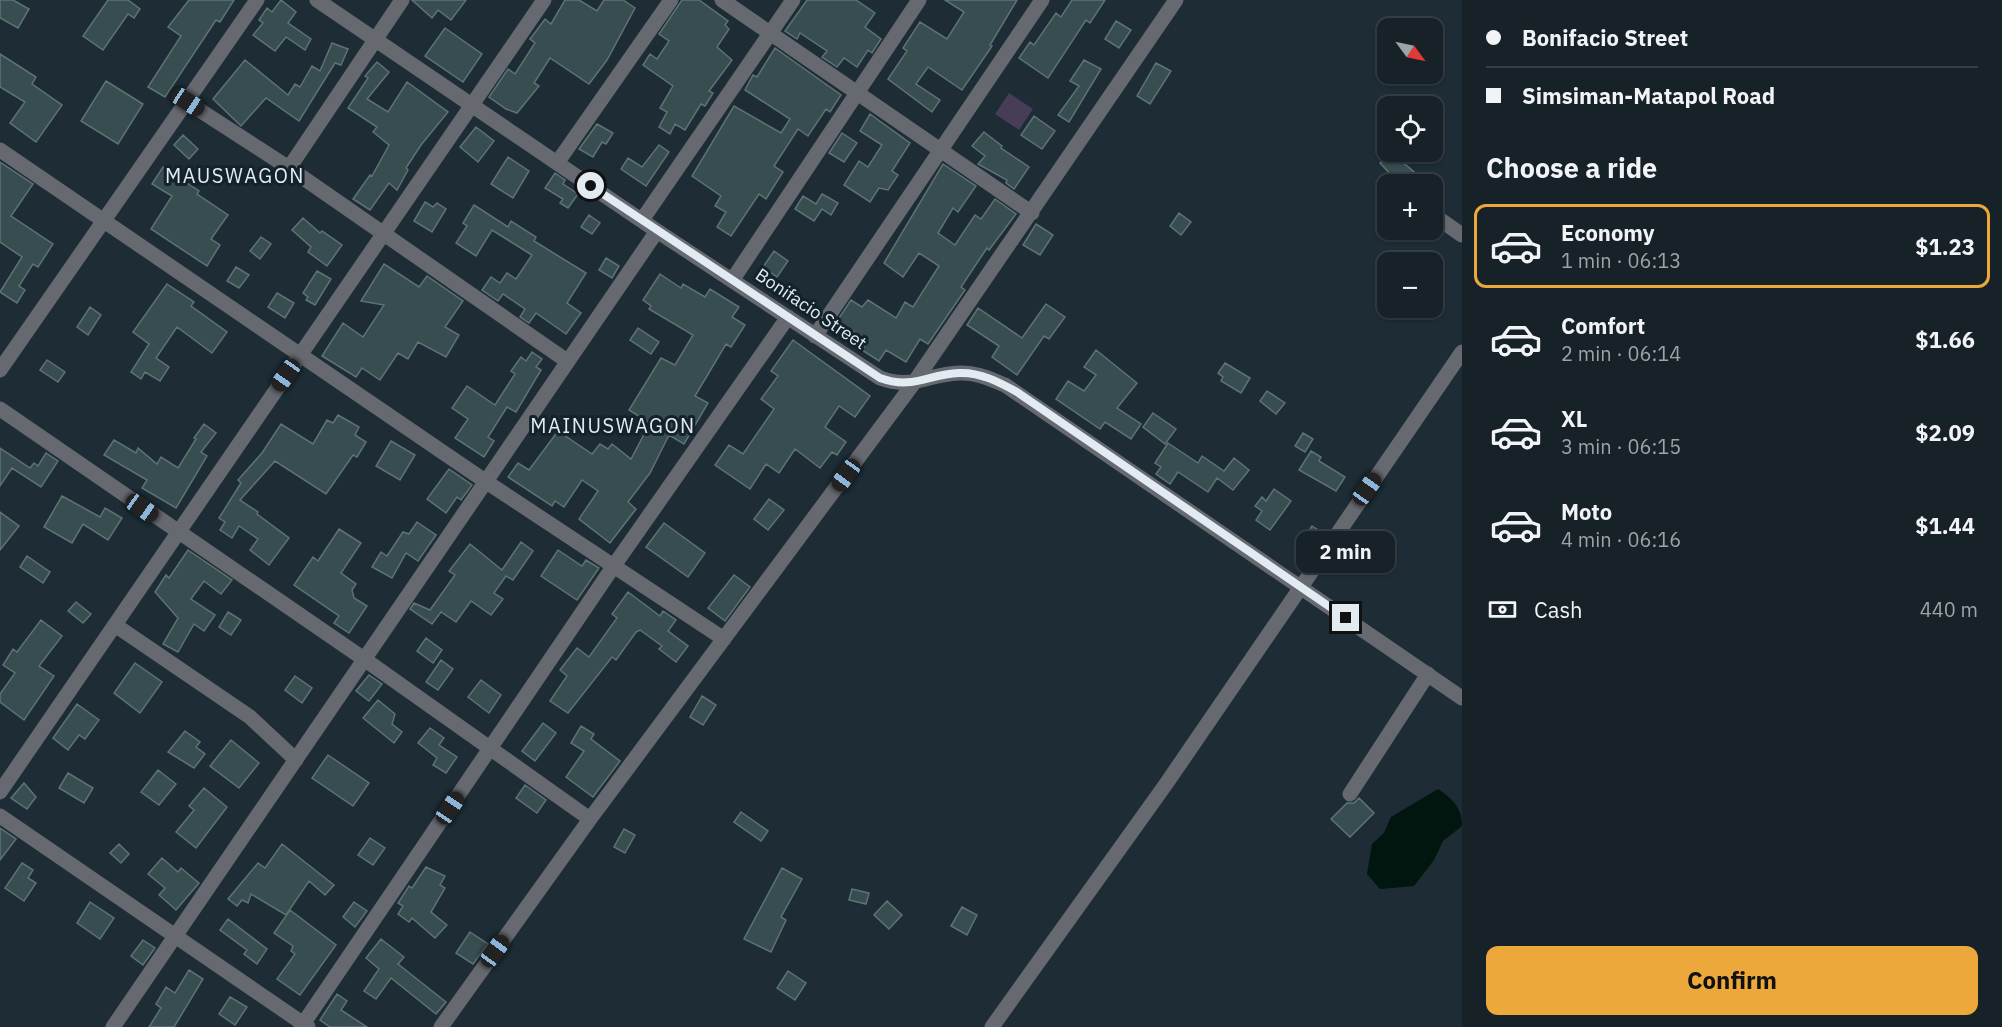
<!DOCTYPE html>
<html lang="en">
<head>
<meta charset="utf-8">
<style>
  :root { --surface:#162128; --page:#1f2930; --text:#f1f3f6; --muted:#9ea3a8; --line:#353e45; --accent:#eda83b }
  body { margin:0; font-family:"IBM Plex Sans",sans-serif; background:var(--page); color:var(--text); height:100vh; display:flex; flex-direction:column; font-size:22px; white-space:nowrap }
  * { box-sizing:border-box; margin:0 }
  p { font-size:20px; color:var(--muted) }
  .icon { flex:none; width:33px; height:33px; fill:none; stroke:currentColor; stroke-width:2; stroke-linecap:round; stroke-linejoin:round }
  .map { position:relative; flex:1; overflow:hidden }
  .side { display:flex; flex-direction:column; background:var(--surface); width:540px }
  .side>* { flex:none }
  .banner { display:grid; align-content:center; height:132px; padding:0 24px; background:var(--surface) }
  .needle { width:39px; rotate:123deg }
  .buttons { position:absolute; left:1377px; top:18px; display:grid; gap:12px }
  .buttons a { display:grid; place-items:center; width:66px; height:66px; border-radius:12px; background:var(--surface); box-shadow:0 2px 4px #0004,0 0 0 2px var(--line); font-size:30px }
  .end { position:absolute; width:27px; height:27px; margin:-14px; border:8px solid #e2ebf2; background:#111; box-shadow:0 0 0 3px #111 }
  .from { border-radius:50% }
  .bubble { position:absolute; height:42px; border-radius:12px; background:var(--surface); box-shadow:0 2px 4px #0004,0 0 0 2px var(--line); font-size:20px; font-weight:700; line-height:42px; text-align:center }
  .car { position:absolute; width:18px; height:36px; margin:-18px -9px; border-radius:8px; box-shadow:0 0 4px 2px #0007; background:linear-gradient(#222 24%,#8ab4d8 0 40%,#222 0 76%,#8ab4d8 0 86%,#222 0) }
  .banner b { display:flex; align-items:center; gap:21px; height:57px; font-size:22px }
  .banner b+b { border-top:2px solid var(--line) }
  .banner i { width:15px; height:15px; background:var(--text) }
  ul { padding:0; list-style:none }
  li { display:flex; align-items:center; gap:18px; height:84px; margin:0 12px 9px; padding:0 12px; border:3px solid transparent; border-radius:12px }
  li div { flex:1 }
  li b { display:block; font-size:22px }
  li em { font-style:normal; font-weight:700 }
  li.current { border-color:var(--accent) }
  li>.icon { width:54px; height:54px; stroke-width:1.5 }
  h2 { padding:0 24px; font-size:27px; line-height:72px }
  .pay { display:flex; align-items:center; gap:15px; height:66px; padding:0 24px; font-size:22px }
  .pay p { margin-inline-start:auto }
  .cta { display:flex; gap:12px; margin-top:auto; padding:12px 24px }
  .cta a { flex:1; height:69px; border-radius:12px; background:var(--accent); color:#111; font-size:24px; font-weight:700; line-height:69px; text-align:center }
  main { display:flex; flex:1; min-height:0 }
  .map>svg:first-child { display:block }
  .green { fill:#473d57 }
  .water { fill:#00160f }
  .building { fill:#384d50; stroke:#5d7376; stroke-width:1.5 }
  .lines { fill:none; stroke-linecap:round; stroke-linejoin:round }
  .minor { stroke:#666970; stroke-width:15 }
  .route { stroke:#e2ebf2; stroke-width:8 }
  .labels { text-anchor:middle; stroke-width:6; stroke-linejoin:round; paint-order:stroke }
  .street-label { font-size:18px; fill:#e2ebf2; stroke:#14222b }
  .neighbourhood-label { font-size:20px; letter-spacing:1.5px; fill:#e2ebf2; stroke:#14222b }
</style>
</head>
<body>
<main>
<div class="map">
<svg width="1462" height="1027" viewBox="0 0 1462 1027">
  <rect width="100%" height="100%" fill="#1d2c35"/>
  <path class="green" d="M1009,93L1033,109L1019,130L995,114Z"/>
  <path class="water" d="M1438,789C1453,799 1462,808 1462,826L1443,841L1434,860L1414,886L1380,889L1367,874L1372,844L1384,833L1391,817Z"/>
  <path class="building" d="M0,0H13L29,9L18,28L0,18Z
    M108,0H128L140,9L134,18L128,14L103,50L83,36Z
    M189,0H234L220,22L216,20L165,97L148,87L181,36L168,27Z
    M281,0L296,12L288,23L311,39L305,50L286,37L275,51L253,35L263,23L259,20L267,8L272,12Z
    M412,0H466L451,20L438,10L432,18Z
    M565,0H579L597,11L604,0H623L635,8L607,60L589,84L550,58L534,83L539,86L517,113L506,109L489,97L508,69L515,74L535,43L530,39L545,19L551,24Z
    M682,0H699L728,21L725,25L729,29L717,47L732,60L709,91L713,93L705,106L701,104L685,130L675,124L670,134L659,127L667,112L660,108L673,86L643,65L650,54L657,59L669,41L659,34Z
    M807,0H856L875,13L865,27L881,39L872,53L868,50L857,67L844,58L837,67L822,57L827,51L800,33L797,39L785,31Z
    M945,0H1017L990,45L992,46L962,90L928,67L916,84L940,100L932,112L888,79L907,51L903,48L920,22L947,39L964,12Z
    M1072,0H1105L1090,23L1086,20L1048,78L1019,58L1030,42L1034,45L1056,13L1061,17Z
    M1116,21L1131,30L1119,48L1105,39Z
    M445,28L482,54L463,82L425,56Z
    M332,43L348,49L341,65L335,63L299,121L266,98L241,126L213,99L245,60L288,95L295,84L300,87L312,66L320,71Z
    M775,48L841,95L830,112L826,109L808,136L798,129L774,166L783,172L766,199L759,194L731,236L717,227L726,212L715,206L721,196L692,176L734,106L781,133L790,119L745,90L753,75L757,77Z
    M0,54L36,77L32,84L62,105L36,142L10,123L25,102L0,87Z
    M1084,60L1101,69L1069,122L1058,115L1079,86L1070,81Z
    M377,62L389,72L367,99L388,112L407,82L448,112L421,145L406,168L408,170L397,190L389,183L370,210L353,199L370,175L372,176L389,145L373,132L377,127L348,108L368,78L365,76Z
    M1156,63L1171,71L1150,104L1137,96Z
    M106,81L143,104L118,144L81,121Z
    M870,114L910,143L892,171L898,175L888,190L879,188L870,202L844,185L859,161L868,167L882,145L860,131Z
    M1034,116L1055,131L1042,149L1021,135Z
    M597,124L613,133L606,144L602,142L593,157L579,149Z
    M476,127L494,141L478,162L460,147Z
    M984,132L1002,146L1001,148L1029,167L1014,189L1006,183L1007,180L978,164L985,156L972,146Z
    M842,133L857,143L844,162L829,153Z
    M183,135L198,149L189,159L174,145Z
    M659,145L669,152L646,186L621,169L628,158L642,167Z
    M1391,152H1397L1408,162L1405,164L1428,184H1405L1393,177L1380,163Z
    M508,157L529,171L513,198L491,184Z
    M0,162L33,184L11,216L53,244L38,267L33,264L19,286L25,290L17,303L0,292L22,257L0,242Z
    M943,164L976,186L958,212L953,208L938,233L955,245L975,215L981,219L995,199L1016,214L989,250L987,248L961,287L965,290L928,344L920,339L906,362L886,350L879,361L862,350L868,341L837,321L851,300L862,307L868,300L896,318L905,302L913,307L939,266L919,253L903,277L884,263Z
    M163,167L199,191L197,194L228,215L211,239L220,245L207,266L151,229L172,196L152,184Z
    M555,173L565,180L563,184L578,194L568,208L560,203L563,199L545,188Z
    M822,194L838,203L831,215L822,209L814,221L795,209L803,196L816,204Z
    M425,202L433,207L437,203L446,209L432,232L414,221Z
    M474,205L508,227L511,221L536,237L534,241L586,273L567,303L581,313L566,334L536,313L529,323L520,317L525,309L503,294L498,301L482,290L491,277L500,283L507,273L516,279L532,255L492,230L476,256L456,243L467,226L463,223Z
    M1179,213L1191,222L1181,235L1170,226Z
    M589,215L600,223L592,234L581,227Z
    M303,218L320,233L322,231L342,245L327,266L308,252L311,247L292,230Z
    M1036,224L1053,235L1040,255L1023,245Z
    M261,237L271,244L260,259L250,251Z
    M774,251L788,261L777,277L763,267Z
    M606,258L619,266L612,278L599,270Z
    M384,264L419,287L427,276L463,301L445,327L459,335L446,357L418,342L408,359L398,353L380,380L362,368L356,377L322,356L343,323L363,337L384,305L361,301Z
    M236,267L249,275L239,288L227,281Z
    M317,271L331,279L315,305L306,300L308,297L303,293Z
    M660,274L681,288L683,284L705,297L710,289L739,307L732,317L745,325L731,347L726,344L695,396L708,403L684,444L669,435L650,473L628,502L636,509L610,543L579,519L598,491L582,480L564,507L555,501L552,506L508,477L518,463L529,470L558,431L592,454L600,444L608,449L612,444L631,459L650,423L629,410L661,358L675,365L693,335L649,309L651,306L643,300Z
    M167,284L194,302L191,306L227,332L212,353L177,327L156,358L169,367L160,381L145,372L141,379L131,372L149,344L133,332Z
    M277,293L294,303L285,318L268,307Z
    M1046,304L1065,317L1049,339L1044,336L1017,375L992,357L999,346L967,325L978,308L1022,338Z
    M90,307L101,315L88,335L77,327Z
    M638,328L659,342L651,354L630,340Z
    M793,340L870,396L855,417L839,406L825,427L846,442L837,455L832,452L820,468L795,449L779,473L766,464L750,489L715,465L729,445L743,454L774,409L761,399L778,376L771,371Z
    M1096,350L1137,383L1117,408L1141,424L1131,439L1105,422L1100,429L1056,399L1068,381L1084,391L1096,375L1084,367Z
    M532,352L542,359L536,367L541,370L516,412L507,407L488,437L494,441L484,457L455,438L468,419L452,408L467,386L495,405L515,374L511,371L521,357L526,361Z
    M47,360L65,372L58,382L40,370Z
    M1225,363L1250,378L1241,393L1221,381L1223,377L1218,373Z
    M1267,391L1285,403L1276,414L1260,401Z
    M1153,413L1176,429L1165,444L1143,427Z
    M338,415L359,427L355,435L366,442L357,457L353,455L326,494L275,461L240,500L258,512L257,514L289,538L269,565L250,550L258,539L239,526L232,538L220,530L225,522L219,518L241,483L238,480L262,453L281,424L313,444L327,420L333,423Z
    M204,424L216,433L201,452L207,456L176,508L142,488L147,480L104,455L114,440L136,453L138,448L157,464L161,457L178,468L196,439L194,438Z
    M1303,433L1313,439L1305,452L1295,446Z
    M391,441L415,455L400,480L376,466Z
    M1168,443L1198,463L1202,456L1224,471L1234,458L1249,470L1233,490L1217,478L1208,492L1178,472L1170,484L1156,474L1161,467L1155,463Z
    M0,448L30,468L34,463L38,466L46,453L58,461L41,487L12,468L0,486Z
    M1311,451L1321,457L1319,461L1345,477L1336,491L1299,470Z
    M449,469L472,485L461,500L457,497L446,513L427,499Z
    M1274,489L1291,501L1270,530L1256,520L1262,511L1255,506L1262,497L1266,501Z
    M62,496L100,517L105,508L122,518L108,540L83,524L72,543L44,527Z
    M769,499L784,510L768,530L754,519Z
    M0,512L19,526L0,550Z
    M417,522L436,535L418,561L406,553L392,578L372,567L381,552L387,556L403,532L409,534Z
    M664,523L705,553L688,577L646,547Z
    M1312,526L1324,534L1311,553L1299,546Z
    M339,529L361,543L341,573L356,584L352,590L354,598L367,606L349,633L334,623L339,616L294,585L313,557L318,561Z
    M521,542L533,551L513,580L506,576L494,593L503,599L491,615L471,601L456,622L441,612L432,624L410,609L414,603L430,610L455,575L449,571L470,544L502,570Z
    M188,550L232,580L221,594L204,581L191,599L215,615L204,631L194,624L178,652L163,644L178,618L155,592L166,575L169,578Z
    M558,550L582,566L586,560L599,568L577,600L541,576Z
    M27,556L50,572L43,583L20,567Z
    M734,575L750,587L725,621L708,608Z
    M628,592L660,616L663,611L676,620L668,631L688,646L676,662L659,649L662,646L640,630L636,632L616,660L612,657L568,713L550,701L567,676L560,670L577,648L589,657L617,618L612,614Z
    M76,602L91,614L83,623L68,611Z
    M228,612L241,620L231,635L219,627Z
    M41,620L62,636L39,666L54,676L24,720L0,702V694L15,673L3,665L13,649L17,652Z
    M426,638L442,650L433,663L417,651Z
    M441,660L453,669L438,690L426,682Z
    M135,663L162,682L140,713L114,693Z
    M369,675L382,684L369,701L356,691Z
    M295,676L312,688L302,703L285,690Z
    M481,680L501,695L489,713L468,697Z
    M702,696L716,705L703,725L690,717Z
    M378,700L395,714L392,724L402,732L394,743L363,718Z
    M77,704L99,720L85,739L79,735L68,750L53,738Z
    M543,723L556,733L535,761L522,751Z
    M581,726L594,734L591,739L620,761L593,797L566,777L584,751L571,743Z
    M430,728L444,738L439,745L457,757L446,773L433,765L437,758L418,743Z
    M185,731L200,742L196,747L205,754L194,768L168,752Z
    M231,740L259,763L239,788L210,766Z
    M328,755L369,783L353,806L312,778Z
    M158,770L176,784L159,805L141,792Z
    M68,773L93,788L84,803L59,788Z
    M24,783L36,797L27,809L11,798Z
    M525,785L546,800L537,813L516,798Z
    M204,788L227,807L196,848L176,832L194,810L189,806Z
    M1359,798L1374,813L1350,837L1331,819L1347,803H1354Z
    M741,812L768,831L761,841L734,822Z
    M0,828L16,839L0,860Z
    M624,829L635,835L625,853L614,847Z
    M370,838L385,848L373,865L358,855Z
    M119,844L129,854L121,863L110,853Z
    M282,844L334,885L325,895L309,881L286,915L251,894L248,903L242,900L237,906L228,899L258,863L265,868Z
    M162,858L178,872L181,868L199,883L176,910L159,895L165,888L148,874Z
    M22,863L33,870L28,878L36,883L24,901L5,888Z
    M426,867L445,876L440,885L445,888L431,912L447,925L435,938L412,918L409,922L398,914L403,906L398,903L409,886L412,888Z
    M782,868L802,879L781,917L786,920L771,952L744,939Z
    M852,889L869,893L866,904L849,900Z
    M887,901L902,915L889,929L874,915Z
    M90,902L114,918L100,939L77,923Z
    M354,902L367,911L355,927L343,917Z
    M962,907L977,915L967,935L951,926Z
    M290,910L336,945L300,995L277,979L295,954L291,951L293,946L274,933Z
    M228,919L267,949L257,964L244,954L247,950L220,930Z
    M470,932L488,944L473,964L456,953Z
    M381,939L404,957L398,964L446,1002L436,1014L391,978L376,999L364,991L379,969L366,958Z
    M143,940L155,948L143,965L131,956Z
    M189,970L203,979L174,1027H149L161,1008L156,1004L166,987L175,993Z
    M788,971L806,983L795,1000L777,988Z
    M337,994L347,1001L341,1010L367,1027H330L320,1020Z
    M230,997L247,1007L235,1025L219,1014Z"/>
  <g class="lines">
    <path class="minor" d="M317,0L657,231L880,378C913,390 928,374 959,373C976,372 990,379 1005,385L1462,698
      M722,0L1032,213
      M187,102L289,168L567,361
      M0,150L485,481L724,639
      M557,163L671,0
      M289,168L402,0
      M1432,214L1462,235
      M642,220L793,0
      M733,279L919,0
      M815,336L1042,0
      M0,370L257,0
      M0,409L364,659L590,819
      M115,625L250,717L296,760
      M0,792L544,0
      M1350,794L1428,674
      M0,816L308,1027
      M113,1027L657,231
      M301,1027L613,567L788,317
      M441,1027L590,819L913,384L1176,0
      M992,1027L1166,784L1462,352"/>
  </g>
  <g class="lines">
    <path class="route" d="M591,186L880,378C913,390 928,374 959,373C980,372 999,382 1017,392L1346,618"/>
  </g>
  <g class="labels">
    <g class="street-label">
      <text transform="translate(811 309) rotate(34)" y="6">Bonifacio Street</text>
    </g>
    <g class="neighbourhood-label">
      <text x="235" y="183">MAUSWAGON</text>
      <text x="613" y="433">MAINUSWAGON</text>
    </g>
  </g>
</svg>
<div class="buttons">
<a><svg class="needle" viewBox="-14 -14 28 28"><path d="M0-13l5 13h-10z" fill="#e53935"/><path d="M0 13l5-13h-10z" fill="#9ea3a8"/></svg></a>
<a><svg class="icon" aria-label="locate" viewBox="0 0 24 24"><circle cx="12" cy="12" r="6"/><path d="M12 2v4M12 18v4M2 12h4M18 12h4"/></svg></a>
<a>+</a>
<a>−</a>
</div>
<i class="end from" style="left:591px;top:186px"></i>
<i class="end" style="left:1346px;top:618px"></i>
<div class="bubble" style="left:1296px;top:531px;width:99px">2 min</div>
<i class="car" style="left:188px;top:102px;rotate:123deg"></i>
<i class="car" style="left:286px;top:375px;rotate:215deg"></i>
<i class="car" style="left:846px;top:475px;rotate:216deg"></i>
<i class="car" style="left:1367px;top:489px;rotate:35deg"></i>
<i class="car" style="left:142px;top:508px;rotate:125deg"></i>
<i class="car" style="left:450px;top:808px;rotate:34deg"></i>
<i class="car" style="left:495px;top:951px;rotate:36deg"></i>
</div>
<section class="side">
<div class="banner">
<b><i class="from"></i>Bonifacio Street</b>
<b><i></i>Simsiman-Matapol Road</b>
</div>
<h2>Choose a ride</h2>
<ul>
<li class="current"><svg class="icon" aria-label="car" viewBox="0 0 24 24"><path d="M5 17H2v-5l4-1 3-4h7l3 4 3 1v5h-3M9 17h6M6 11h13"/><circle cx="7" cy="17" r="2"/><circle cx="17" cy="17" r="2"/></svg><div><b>Economy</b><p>1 min · 06:13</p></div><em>$1.23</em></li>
<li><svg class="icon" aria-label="car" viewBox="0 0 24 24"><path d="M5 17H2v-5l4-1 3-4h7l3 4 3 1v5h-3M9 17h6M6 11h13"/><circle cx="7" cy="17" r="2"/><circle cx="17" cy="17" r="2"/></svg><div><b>Comfort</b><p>2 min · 06:14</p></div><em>$1.66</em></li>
<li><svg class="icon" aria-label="car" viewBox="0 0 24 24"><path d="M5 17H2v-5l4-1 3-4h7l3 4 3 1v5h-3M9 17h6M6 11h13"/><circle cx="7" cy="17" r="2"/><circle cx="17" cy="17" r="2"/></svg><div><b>XL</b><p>3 min · 06:15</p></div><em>$2.09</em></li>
<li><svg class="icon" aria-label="car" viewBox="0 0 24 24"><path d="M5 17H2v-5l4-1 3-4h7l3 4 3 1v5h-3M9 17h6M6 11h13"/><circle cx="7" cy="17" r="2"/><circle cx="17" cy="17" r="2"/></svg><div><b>Moto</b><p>4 min · 06:16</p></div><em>$1.44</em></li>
</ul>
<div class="pay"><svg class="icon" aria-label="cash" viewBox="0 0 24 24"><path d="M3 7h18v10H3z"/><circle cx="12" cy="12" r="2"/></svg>Cash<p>440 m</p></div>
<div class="cta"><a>Confirm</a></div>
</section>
</main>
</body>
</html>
